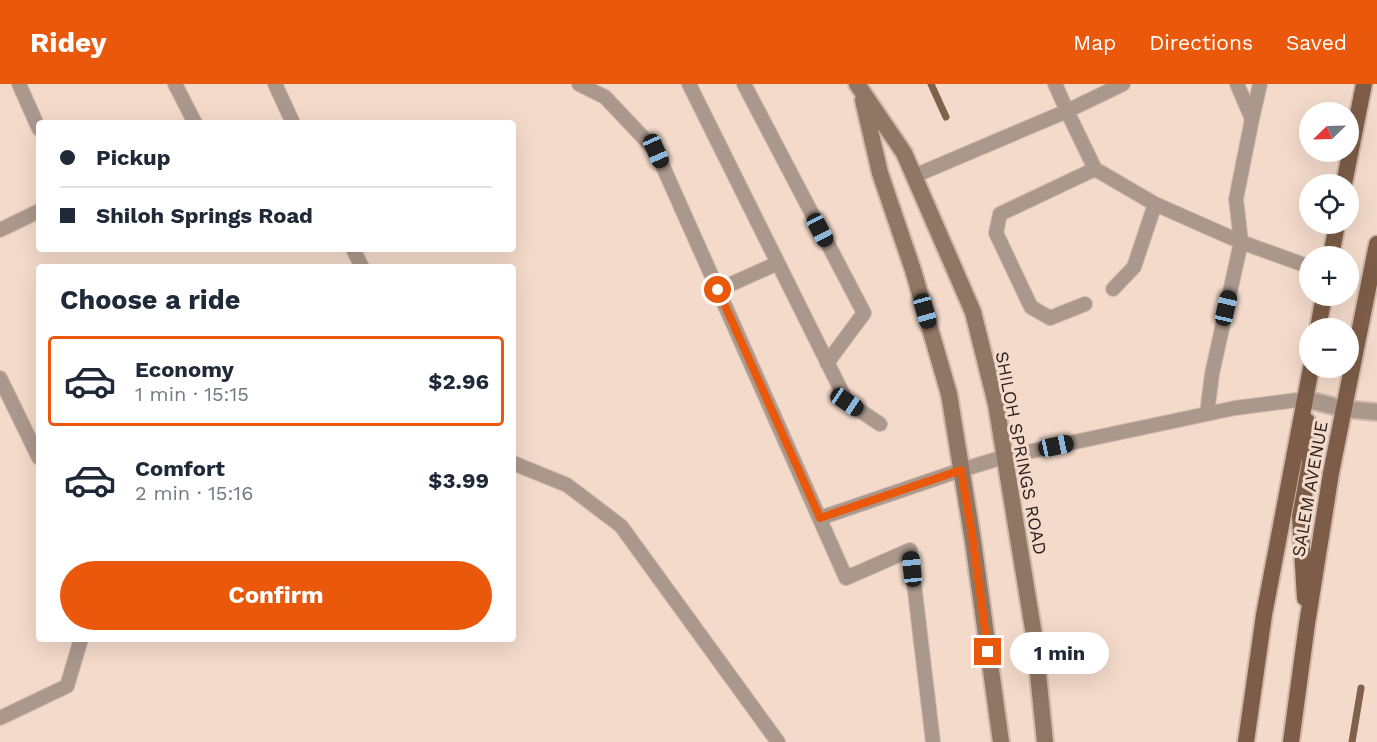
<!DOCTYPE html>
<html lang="en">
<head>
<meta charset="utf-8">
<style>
  :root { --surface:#fff; --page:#f6f6f7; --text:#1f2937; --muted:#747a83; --line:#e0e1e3; --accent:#ea580c }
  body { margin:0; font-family:"Work Sans",sans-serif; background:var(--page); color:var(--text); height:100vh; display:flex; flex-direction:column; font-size:22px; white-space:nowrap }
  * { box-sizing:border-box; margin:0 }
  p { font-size:20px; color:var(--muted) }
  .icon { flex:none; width:33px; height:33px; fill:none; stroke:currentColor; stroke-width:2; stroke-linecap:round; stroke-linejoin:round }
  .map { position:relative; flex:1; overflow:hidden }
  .sheet { position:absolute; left:36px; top:180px; width:480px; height:378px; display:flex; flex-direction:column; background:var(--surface); border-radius:6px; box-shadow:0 6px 24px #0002 }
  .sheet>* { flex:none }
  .top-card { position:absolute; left:36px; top:36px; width:480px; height:132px; border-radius:6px; box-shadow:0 6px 24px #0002; display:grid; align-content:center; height:132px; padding:0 24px; background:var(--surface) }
  .needle { width:39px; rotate:247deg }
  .tools { position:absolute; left:1299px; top:18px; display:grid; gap:12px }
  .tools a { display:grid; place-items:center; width:60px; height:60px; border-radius:50%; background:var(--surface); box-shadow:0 6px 24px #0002; font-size:30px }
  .end { position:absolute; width:27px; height:27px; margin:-14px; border:8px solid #ea580c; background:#fff; box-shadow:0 0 0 3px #fff }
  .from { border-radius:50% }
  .bubble { position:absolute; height:42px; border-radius:21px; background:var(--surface); box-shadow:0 6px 24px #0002; font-size:20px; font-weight:700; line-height:42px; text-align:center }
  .car { position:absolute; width:18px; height:36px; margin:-18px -9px; border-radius:8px; box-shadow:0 0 4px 2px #0007; background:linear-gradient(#222 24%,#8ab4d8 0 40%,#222 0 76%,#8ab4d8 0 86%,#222 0) }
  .top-card b { display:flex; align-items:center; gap:21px; height:57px; font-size:22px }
  .top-card b+b { border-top:2px solid var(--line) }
  .top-card i { width:15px; height:15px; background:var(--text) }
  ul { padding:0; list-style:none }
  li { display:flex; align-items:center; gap:18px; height:90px; margin:0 12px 9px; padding:0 12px; border:3px solid transparent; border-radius:6px }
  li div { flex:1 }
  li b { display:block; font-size:22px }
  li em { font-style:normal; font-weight:700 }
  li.current { border-color:var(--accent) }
  li>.icon { width:54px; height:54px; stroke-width:1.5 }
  h2 { padding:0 24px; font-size:27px; line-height:72px }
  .action { display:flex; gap:12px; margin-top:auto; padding:12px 24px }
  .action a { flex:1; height:69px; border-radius:36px; background:var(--accent); color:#fff; font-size:24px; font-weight:700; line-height:69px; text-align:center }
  header { display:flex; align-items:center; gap:36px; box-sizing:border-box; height:84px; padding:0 30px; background:var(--accent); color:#fff }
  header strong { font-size:28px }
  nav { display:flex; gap:33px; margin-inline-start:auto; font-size:21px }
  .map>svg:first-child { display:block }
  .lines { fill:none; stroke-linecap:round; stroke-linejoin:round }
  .stream { stroke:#7f614c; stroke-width:7 }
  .service-casing { stroke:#cfb9ab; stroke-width:16 }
  .minor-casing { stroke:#cfb9ab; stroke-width:20 }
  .secondary-casing { stroke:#cfb9ab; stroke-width:20 }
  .primary-casing { stroke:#cfb9ab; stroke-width:20 }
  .service { stroke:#ab988c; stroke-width:14 }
  .minor { stroke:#ab988c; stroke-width:16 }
  .secondary { stroke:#907664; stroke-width:16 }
  .primary { stroke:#7d5d47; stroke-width:16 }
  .route { stroke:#ea580c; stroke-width:8 }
  .labels { text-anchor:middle; stroke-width:6; stroke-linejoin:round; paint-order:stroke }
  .street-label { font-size:18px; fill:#2c231d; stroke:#f3daca }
</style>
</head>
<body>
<header>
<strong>Ridey</strong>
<nav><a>Map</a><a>Directions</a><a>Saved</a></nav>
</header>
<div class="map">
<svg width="1377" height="658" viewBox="0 0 1377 658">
  <rect width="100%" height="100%" fill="#f3daca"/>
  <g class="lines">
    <path class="stream" d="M931,0L946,33
      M1352,658L1361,604"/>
    <defs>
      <path id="service" d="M19,0L39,45
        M175,0L195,39
        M275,0L293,39
        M579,0L605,13L656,67L718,206
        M689,0L847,318L880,340
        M744,0L864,229L827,279
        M1237,0L1252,35
        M1260,0L1252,35L1236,115L1241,158L1310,183
        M1095,85L1155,120
        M914,92L1067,27L1055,0
        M0,146L39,127
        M353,165L362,183
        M778,179L718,206L846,494L910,466L933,658
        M1113,205L1134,183L1155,120L1241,158L1212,290L1207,330
        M1085,220L1050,234L1031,223L996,149L1000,130L1095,85L1067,27L1123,0
        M0,294L39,374
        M513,379L567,401L621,442L778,658
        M820,434L961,386L1004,373L1235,324L1305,315
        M0,634L67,602L81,555"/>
      <path id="minor" d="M1305,315L1345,325L1377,328"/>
      <path id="secondary" d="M857,0L904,69L973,228L996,320L1034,551L1045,658
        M863,16L880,89L913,186L949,310L973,457L1001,658"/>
      <path id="primary" d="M1344,100L1364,0
        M1331,172L1337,140
        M1318,244L1324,212
        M1305,514L1300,433L1310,379L1307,337
        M1246,658L1264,531L1311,284
        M1291,658L1307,540L1331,389L1377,160"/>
    </defs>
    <use href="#service" class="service-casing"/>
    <use href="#minor" class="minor-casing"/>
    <use href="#secondary" class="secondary-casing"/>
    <use href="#primary" class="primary-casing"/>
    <use href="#service" class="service"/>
    <use href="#minor" class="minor"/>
    <use href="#secondary" class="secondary"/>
    <use href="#primary" class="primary"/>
  </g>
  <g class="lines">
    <path class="route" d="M718,206L820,434L961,386L973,457L988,568"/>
  </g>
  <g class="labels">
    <g class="street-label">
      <text transform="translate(1021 369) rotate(79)" y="6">SHILOH SPRINGS ROAD</text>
      <text transform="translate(1310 405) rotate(-80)" y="6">SALEM AVENUE</text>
    </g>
  </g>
</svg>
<div class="tools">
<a><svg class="needle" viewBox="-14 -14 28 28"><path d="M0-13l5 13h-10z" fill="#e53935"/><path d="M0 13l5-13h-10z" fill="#747a83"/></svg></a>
<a><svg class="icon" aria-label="locate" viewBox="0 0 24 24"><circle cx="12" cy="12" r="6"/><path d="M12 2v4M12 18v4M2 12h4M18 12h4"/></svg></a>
<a>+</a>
<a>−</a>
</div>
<i class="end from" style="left:718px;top:206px"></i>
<i class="end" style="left:988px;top:568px"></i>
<div class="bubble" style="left:1010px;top:548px;width:99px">1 min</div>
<i class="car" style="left:656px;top:67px;rotate:156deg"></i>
<i class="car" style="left:820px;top:146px;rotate:152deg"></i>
<i class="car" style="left:1226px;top:224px;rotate:13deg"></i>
<i class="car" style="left:925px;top:227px;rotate:164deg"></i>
<i class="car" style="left:847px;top:318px;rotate:124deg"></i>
<i class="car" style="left:1056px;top:362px;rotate:78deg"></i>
<i class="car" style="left:912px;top:485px;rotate:354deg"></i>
<div class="top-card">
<b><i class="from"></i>Pickup</b>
<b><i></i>Shiloh Springs Road</b>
</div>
<section class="sheet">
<h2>Choose a ride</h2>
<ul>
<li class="current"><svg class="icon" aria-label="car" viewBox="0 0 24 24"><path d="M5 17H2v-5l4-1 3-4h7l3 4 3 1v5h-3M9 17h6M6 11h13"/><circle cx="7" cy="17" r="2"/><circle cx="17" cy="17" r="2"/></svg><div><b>Economy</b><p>1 min · 15:15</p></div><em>$2.96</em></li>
<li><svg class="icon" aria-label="car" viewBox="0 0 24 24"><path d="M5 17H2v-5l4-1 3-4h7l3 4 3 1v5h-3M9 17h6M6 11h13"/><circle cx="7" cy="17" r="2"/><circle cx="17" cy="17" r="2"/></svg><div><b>Comfort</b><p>2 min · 15:16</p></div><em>$3.99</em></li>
</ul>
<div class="action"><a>Confirm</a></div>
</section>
</div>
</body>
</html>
